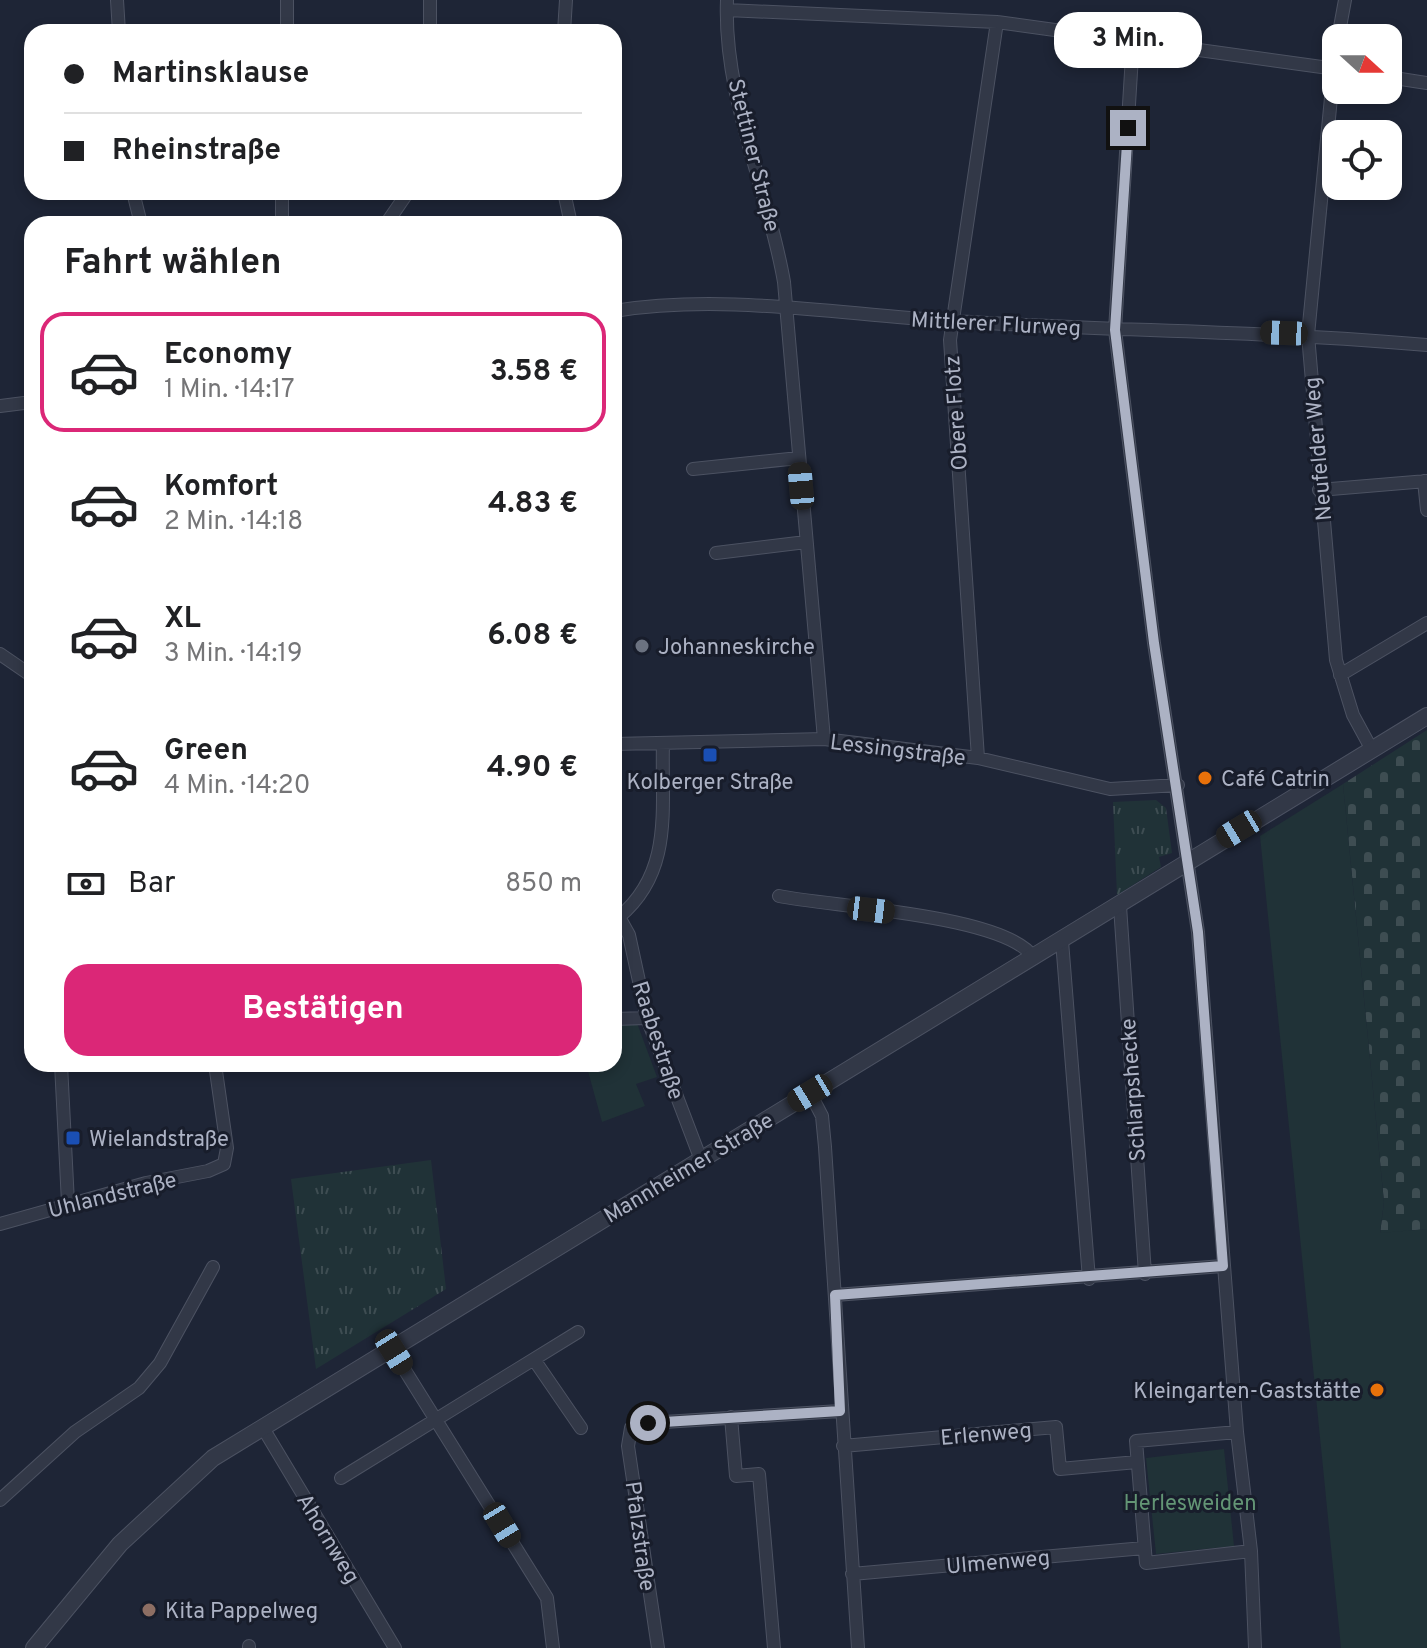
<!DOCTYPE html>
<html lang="de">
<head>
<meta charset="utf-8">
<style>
  :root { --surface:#fff; --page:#f6f6f6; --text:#202124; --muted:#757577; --line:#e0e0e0; --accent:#db2777 }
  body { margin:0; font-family:Overpass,sans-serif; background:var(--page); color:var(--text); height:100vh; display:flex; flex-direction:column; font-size:30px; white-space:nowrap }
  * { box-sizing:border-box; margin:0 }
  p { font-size:26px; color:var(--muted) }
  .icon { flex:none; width:44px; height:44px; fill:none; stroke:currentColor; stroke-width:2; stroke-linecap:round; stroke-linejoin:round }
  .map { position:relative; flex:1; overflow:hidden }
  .side { position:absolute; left:24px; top:216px; width:598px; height:856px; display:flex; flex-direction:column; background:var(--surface); border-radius:24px; box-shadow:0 4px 12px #0003 }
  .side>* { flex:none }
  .guide { position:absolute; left:24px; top:24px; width:598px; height:176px; border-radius:24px; box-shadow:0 4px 12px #0003; display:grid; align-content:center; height:176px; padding:0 40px; background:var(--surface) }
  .needle { width:52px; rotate:111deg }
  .buttons { position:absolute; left:1322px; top:24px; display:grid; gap:16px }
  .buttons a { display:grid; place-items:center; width:80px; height:80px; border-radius:16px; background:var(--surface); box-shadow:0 4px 12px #0003; font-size:40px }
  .end { position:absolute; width:36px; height:36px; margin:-18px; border:10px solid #acb2c4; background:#111; box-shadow:0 0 0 4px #111 }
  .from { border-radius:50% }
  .bubble { position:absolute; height:56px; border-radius:24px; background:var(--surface); box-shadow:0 4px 12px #0003; font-size:26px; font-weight:700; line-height:56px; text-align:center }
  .car { position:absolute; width:24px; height:48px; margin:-24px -12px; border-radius:10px; box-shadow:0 0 6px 2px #0007; background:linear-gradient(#222 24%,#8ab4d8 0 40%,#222 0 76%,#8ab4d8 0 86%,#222 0) }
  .guide b { display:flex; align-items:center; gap:28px; height:76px; font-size:30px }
  .guide b+b { border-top:2px solid var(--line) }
  .guide i { width:20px; height:20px; background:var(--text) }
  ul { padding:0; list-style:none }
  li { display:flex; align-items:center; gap:24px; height:120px; margin:0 16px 12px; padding:0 24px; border:4px solid transparent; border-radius:24px }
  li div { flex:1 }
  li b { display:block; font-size:30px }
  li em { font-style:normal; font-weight:700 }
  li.selected { border-color:var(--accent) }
  li>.icon { width:72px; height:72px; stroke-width:1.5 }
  h2 { padding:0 40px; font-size:36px; line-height:96px }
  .pay { display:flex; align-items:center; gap:20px; height:88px; padding:0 40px; font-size:30px }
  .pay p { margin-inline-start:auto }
  .primary-button { display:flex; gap:16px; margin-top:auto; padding:16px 40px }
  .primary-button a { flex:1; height:92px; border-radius:24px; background:var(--accent); color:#fff; font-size:32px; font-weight:700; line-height:92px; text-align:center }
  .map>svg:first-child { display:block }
  .grass { fill:url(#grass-tufts) }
  .cemetery { fill:url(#cemetery-stones) }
  .green { fill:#203237 }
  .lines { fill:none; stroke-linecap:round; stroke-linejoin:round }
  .minor-casing { stroke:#4c5262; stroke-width:14 }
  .tertiary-casing { stroke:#4c5262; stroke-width:18 }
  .minor { stroke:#323847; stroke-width:12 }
  .tertiary { stroke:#323847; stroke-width:16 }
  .route { stroke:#acb2c4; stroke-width:10 }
  .worship-dot { fill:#6b7280; stroke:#181d2b; stroke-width:3 }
  .transit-dot { fill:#1a4fb4; stroke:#181d2b; stroke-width:3 }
  .food-dot { fill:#e8710a; stroke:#181d2b; stroke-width:3 }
  .education-dot { fill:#8d6e63; stroke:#181d2b; stroke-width:3 }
  .labels { text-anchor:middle; stroke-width:6; stroke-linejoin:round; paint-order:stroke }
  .street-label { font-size:22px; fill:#acb2c4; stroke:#181d2b }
  .poi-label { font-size:22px; fill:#acb2c4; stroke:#181d2b; text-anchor:start }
  .park-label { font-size:22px; fill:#639575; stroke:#181d2b }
</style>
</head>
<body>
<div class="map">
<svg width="1427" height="1648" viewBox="0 0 1427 1648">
  <defs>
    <pattern id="grass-tufts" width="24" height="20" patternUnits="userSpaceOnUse" patternTransform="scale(2)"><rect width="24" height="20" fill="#203237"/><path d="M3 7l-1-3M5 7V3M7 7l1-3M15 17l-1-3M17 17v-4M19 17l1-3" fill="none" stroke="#3e4d52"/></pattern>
    <pattern id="cemetery-stones" width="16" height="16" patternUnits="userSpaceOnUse" patternTransform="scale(2)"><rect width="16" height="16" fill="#203237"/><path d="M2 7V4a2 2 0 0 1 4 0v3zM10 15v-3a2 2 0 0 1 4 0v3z" fill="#3e4d52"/></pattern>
  </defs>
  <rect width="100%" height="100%" fill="#1e2536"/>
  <path class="grass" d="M1156,800L1166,808L1172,853L1159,857L1161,867L1117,895L1113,802Z
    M431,1160L446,1289L316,1369L291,1179Z"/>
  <path class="cemetery" d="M1427,730V1229L1380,1234L1384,1202L1343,784Z"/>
  <path class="green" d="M1343,784L1384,1202L1380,1233L1427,1229V1648H1341L1260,836Z
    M637,1023L657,1077L636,1084L645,1106L602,1122L586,1064H614V1024Z
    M1224,1449L1234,1546L1156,1554L1146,1458Z"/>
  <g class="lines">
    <defs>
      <path id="minor" d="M117,0L119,32
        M430,0V32
        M727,0C723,97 768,188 784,282L824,739
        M727,10L997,22L1336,69
        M287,32V0
        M564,32L566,0
        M1338,38L1345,0
        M1133,40L1115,330L1154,643L1198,932L1237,1432L1251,1551L1255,1648
        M1336,46L1308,335L1336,660L1353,715L1372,750
        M1388,77L1427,83
        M133,192L141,224
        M282,192V224
        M564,192L571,224
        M386,224L408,192
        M614,311C725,293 841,315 953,321C1111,331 1269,331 1427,345
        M0,406L32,402
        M693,469L799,458
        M1424,481L1427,510
        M1319,490L1427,481
        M716,553L806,542
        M0,654L32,676
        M1340,675L1427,623
        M663,743C661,808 674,871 619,917L629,935L647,1018L701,1160
        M614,744L824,739L978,758L1110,789L1178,785
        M978,758L950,340L997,22
        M779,896C833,907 1007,915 1034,958
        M1120,906L1145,1274
        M1062,941L1089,1279
        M614,1019L647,1018
        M61,1064L68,1203
        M810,1093L822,1116L825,1147L858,1648
        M0,1224L146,1183L208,1171L224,1164L227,1148L215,1064
        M835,1295L1223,1266
        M391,1348L547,1598L553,1648
        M535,1361L581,1428
        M731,1417L736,1476L759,1474L774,1648
        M263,1428L395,1648
        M1237,1432L1136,1441L1146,1563L1251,1551
        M843,1446L1056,1427L1060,1469L1137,1462
        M341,1478L578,1332
        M0,1500L75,1432L139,1388L160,1363L213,1267
        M852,1574L1144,1548
        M249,1646V1648
        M658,1648L628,1446L631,1428L648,1423L840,1411"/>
      <path id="tertiary" d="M34,1648L120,1544L213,1458L1427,716"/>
    </defs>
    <use href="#minor" class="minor-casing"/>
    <use href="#tertiary" class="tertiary-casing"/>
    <use href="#minor" class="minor"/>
    <use href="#tertiary" class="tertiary"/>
  </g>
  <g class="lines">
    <path class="route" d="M648,1423L840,1411L835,1295L1223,1266L1198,932L1154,643L1115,330L1128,128"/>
  </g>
  <circle class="worship-dot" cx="642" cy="646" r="8"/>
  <g class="transit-dot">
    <rect x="702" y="747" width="16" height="16" rx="4"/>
    <rect x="65" y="1130" width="16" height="16" rx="4"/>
  </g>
  <g class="food-dot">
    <circle cx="1205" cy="778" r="8"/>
    <circle cx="1377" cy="1390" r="8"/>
  </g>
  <circle class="education-dot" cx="149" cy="1610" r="8"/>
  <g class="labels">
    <g class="street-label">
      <text transform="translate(755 155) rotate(76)" y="8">Stettiner Straße</text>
      <text transform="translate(996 323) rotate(3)" y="8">Mittlerer Flurweg</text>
      <text transform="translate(955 413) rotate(-94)" y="8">Obere Flotz</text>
      <text transform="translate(1317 449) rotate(-95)" y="8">Neufelder Weg</text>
      <text transform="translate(898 749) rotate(7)" y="8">Lessingstraße</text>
      <text transform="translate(659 1040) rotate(72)" y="8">Raabestraße</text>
      <text transform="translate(1132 1090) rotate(-94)" y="8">Schlarpshecke</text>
      <text transform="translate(688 1167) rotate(-31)" y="8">Mannheimer Straße</text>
      <text transform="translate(112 1194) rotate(-14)" y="8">Uhlandstraße</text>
      <text transform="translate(986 1433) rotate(-5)" y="8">Erlenweg</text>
      <text transform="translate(641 1536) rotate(82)" y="8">Pfalzstraße</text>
      <text transform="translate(329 1538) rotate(59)" y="8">Ahornweg</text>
      <text transform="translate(998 1561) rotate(-5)" y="8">Ulmenweg</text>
    </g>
    <g class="poi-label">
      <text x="658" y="654">Johanneskirche</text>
      <text x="1221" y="786">Café Catrin</text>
      <text x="710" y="789" text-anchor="middle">Kolberger Straße</text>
      <text x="89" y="1146">Wielandstraße</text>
      <text x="1361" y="1398" text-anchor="end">Kleingarten-Gaststätte</text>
      <text x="165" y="1618">Kita Pappelweg</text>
    </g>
    <g class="park-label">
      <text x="1190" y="1510">Herlesweiden</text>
    </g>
  </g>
</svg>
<div class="buttons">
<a><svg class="needle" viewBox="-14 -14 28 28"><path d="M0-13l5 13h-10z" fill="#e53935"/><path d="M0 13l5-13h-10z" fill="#757577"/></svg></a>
<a><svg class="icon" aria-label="locate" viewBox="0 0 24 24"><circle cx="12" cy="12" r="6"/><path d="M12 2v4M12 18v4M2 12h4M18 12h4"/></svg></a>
</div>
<i class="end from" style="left:648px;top:1423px"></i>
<i class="end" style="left:1128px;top:128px"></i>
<div class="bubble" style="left:1054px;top:12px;width:148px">3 Min.</div>
<i class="car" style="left:1284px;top:333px;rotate:272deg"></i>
<i class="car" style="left:801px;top:486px;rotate:355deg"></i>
<i class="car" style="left:1239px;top:829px;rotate:239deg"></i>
<i class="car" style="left:871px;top:910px;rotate:97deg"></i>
<i class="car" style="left:810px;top:1093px;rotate:239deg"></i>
<i class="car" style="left:394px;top:1352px;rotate:148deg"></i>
<i class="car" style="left:502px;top:1525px;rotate:149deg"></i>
<div class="guide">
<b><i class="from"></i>Martinsklause</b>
<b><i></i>Rheinstraße</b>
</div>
<section class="side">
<h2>Fahrt wählen</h2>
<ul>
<li class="selected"><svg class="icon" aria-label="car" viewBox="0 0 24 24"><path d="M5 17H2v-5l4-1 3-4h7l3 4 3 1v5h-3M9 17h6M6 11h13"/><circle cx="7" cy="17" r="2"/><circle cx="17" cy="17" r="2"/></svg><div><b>Economy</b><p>1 Min. · 14:17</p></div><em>3.58 €</em></li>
<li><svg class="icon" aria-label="car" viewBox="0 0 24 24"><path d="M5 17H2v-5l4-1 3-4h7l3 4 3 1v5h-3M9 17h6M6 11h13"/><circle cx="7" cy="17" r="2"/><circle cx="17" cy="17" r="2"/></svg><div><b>Komfort</b><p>2 Min. · 14:18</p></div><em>4.83 €</em></li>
<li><svg class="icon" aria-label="car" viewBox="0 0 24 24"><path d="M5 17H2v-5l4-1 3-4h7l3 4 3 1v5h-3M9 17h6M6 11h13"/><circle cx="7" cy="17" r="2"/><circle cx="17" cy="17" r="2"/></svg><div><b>XL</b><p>3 Min. · 14:19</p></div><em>6.08 €</em></li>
<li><svg class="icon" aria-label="car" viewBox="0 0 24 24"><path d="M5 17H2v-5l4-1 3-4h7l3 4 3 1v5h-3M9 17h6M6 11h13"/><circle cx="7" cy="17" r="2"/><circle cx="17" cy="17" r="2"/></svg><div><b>Green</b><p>4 Min. · 14:20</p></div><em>4.90 €</em></li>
</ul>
<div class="pay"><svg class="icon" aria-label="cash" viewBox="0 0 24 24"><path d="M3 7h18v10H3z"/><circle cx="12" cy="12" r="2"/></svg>Bar<p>850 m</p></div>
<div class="primary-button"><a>Bestätigen</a></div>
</section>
</div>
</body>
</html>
